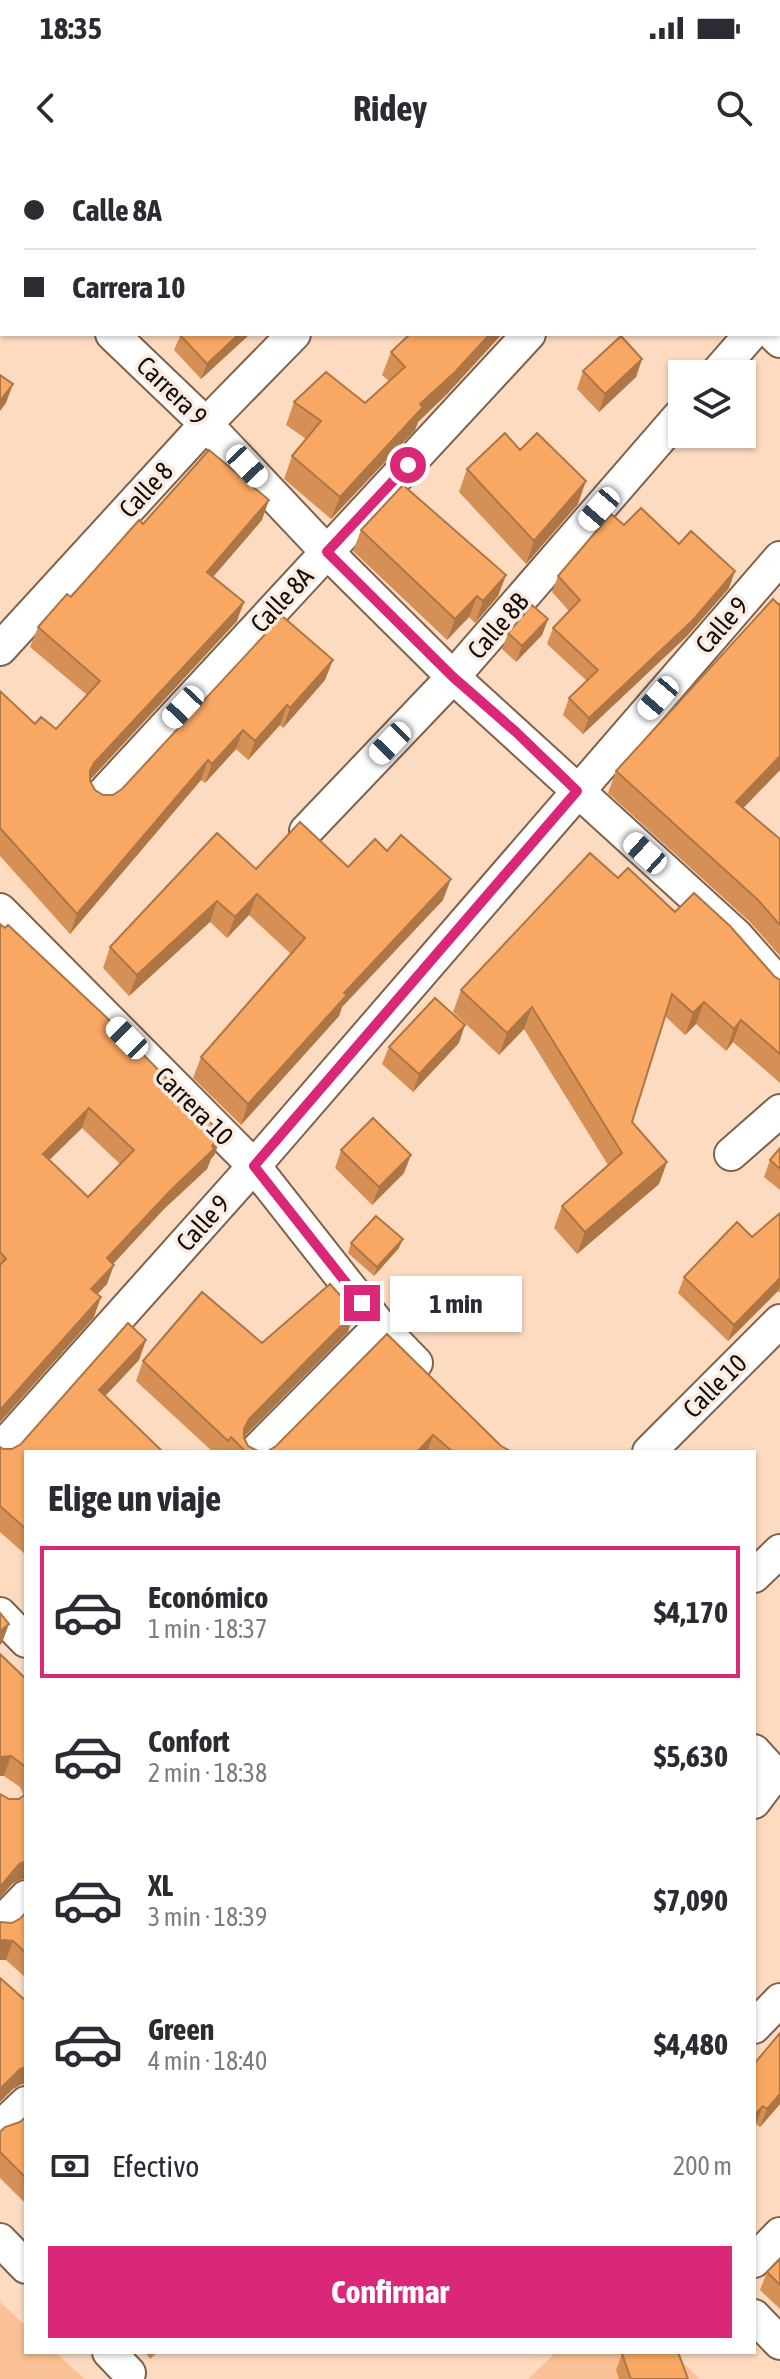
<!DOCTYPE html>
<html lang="es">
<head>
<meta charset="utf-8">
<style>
  :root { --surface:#fff; --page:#f7f7f7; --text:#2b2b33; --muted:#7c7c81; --line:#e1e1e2; --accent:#db2777 }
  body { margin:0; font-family:"Asap Condensed",sans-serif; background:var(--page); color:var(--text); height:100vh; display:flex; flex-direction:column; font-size:30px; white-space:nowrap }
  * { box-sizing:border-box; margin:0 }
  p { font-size:26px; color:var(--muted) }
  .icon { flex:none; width:44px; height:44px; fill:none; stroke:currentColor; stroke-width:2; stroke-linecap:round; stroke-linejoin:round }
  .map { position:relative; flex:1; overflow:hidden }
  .side { position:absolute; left:24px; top:1290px; width:732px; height:904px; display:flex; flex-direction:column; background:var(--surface); border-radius:0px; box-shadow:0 2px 6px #0004 }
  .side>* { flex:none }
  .top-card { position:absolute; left:0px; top:0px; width:780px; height:176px; box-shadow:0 2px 6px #0004; display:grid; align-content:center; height:176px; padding:0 24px; background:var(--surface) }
  .controls { position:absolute; left:668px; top:200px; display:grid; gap:16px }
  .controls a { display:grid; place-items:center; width:88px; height:88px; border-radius:0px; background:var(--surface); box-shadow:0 2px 6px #0004; font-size:40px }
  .end { position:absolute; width:36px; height:36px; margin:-18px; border:10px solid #db2777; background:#fff; box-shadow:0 0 0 4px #fff }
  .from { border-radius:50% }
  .bubble { position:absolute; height:56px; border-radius:0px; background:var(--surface); box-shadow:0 2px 6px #0004; font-size:26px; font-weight:700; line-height:56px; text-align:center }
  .car { position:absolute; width:24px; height:48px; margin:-24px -12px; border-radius:10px; box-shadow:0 0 6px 2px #0007; background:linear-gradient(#fff 24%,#345 0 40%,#fff 0 76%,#345 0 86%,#fff 0) }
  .top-card b { display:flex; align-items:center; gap:28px; height:76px; font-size:30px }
  .top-card b+b { border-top:2px solid var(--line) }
  .top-card i { width:20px; height:20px; background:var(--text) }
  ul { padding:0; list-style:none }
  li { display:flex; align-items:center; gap:24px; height:132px; margin:0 16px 12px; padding:0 8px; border:4px solid transparent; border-radius:0px }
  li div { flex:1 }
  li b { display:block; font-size:30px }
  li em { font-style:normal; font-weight:700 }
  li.current { border-color:var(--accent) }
  li>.icon { width:72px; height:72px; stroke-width:1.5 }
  h2 { padding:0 24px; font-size:36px; line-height:96px }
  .pay { display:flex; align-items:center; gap:20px; height:88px; padding:0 24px; font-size:30px }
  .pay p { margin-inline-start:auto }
  .primary-button { display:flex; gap:16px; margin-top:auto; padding:16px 24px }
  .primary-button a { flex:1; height:92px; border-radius:0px; background:var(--accent); color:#fff; font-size:32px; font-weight:700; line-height:92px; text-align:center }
  .status { display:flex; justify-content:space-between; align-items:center; height:56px; padding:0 40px; background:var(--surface); direction:ltr }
  .status svg { height:22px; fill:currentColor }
  header { display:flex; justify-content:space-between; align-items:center; height:104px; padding:0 24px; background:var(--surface); font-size:36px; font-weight:700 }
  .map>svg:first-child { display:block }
  .green { fill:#f9c195 }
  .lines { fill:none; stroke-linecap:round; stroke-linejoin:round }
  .lane-casing { stroke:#7f624b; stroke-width:20 }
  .street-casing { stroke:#7f624b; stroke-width:36 }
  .lane { stroke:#fff; stroke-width:16 }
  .street { stroke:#fff; stroke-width:32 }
  .wall { fill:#d69055; fill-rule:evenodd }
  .shaded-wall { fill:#ae7645 }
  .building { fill:#f9a863; stroke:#ae7645; stroke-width:2; fill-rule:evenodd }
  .route { stroke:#db2777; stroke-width:10 }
  .labels { text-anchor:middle; stroke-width:7; stroke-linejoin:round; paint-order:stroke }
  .street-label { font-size:26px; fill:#180d05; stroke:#faece2 }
</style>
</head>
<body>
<div class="status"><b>18:35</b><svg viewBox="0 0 49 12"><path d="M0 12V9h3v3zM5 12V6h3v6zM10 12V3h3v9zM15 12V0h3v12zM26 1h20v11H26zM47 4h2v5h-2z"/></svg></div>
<header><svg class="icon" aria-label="back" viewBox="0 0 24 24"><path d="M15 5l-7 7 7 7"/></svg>Ridey<svg class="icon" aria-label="search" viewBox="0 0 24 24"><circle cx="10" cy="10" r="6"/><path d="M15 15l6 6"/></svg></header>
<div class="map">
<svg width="780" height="2219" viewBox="0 0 780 2219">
  <rect width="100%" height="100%" fill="#fcdbc1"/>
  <path class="green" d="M0,2142L26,2166V2192H55L85,2219H0Z
    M556,2192H671L700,2219H528Z"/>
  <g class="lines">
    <defs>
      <path id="lane" d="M0,1L1,0"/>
      <path id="street" d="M343,0L346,2
        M609,0L611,2
        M454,2L455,0
        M0,68L2,70
        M112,174L206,264L327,392L453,517L736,775L780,825
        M773,174L780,181
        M716,214L751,174
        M0,489L206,264L294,174
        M101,636L529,174
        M306,671L453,517L682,253
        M0,750L254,1006L380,1166L416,1203
        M731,994L780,951
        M0,1290L254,1006L780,398
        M255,1292L380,1166
        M649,1292L780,1161
        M754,1416L780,1391
        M0,1454L26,1481
        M754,1591L775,1614L754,1642
        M0,1764L26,1737
        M754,1867L780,1840
        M0,1968L26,1943
        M0,2080L26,2107
        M754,2101L780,2074
        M754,2156L780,2183
        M109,2192L129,2213"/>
    </defs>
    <use href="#lane" class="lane-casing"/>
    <use href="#street" class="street-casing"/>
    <use href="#lane" class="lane"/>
    <use href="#street" class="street"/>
  </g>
  <path class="wall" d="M9,0H122L120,2H9Z
    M178,0H209L207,2H180Z
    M377,0H422L420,2H380Z
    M181,174H250L201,219L174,190Z
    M410,174H502L447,234L418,262L415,270L331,359L284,319L292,296L306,279L286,265L294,242L365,243L389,221L382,215L391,192Z
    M642,199L636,217L599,252L577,229L583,211Z
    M520,290L578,344L526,404L459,332L467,309Z
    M262,360L213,417L237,461L90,620L95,630L103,635H113L325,520L283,568L280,565L248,600L236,589L205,623L201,620L70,774L0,696V531L35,564L56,569L87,535L30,487L38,467L71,437L143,364Z
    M624,365L679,384L729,428L687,476L583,574L563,555L569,538L587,521L547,484L553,468L569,451L552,432L558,416Z
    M361,370L506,415L498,436L475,463L469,457L447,480L353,391Z
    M780,443V610L743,648L780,679V796L750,762L608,633L616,611Z
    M548,459L542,475L516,502L502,489L508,473Z
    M348,707L443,740L342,847L339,856L241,965L193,918L201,897L291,794L249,755L227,778L210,762L129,836L103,808L110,787L256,709Z
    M618,718L675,752L780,820V923L733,882L726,891L696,864L685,875L665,856L632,962L667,1002L659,1024L577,1094L554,1068L562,1046L608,1005L524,869L499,895L453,852L461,830Z
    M0,764L215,994L211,999L207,1009L164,1049L113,1104L107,1124L97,1134L94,1157L0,1262ZM82,968L120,1004L88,1037L49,1000Z
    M459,883L413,932L382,904L389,887Z
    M780,988V1030L764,1017L770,1000Z
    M341,990L404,1013L372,1045L335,1008Z
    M780,1053V1133L778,1131L728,1181L678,1133L684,1117L752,1077Z
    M351,1083L399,1088L374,1116L348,1093Z
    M348,1172L244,1276L248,1286L258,1291H268L276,1286L387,1174L501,1286L510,1291L522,1292H213L136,1221L143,1201L262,1183Z
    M146,1180L139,1200L105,1236L26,1292V1395L0,1372V1287L3,1289H12L21,1284Z
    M26,1519V1719H22L12,1724L0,1738V1634L9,1639H19L24,1636L20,1627L4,1616Z
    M26,1752V1818L6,1800L2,1763H12L21,1758Z
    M780,1873V1944L760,1967L756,1964Z
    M26,1957V2044L0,2018V1972L20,1962Z
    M780,2099V2149L760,2130L767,2112Z
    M145,2192H158L150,2199Z
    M624,2192H678L688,2219H619L616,2210L622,2194H624Z"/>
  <path class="shaded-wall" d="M410,0H422L420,2H409Z
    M2,118V131L0,133V120Z
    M239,174H250L201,219L207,204Z
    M490,174H502L447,234L418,262L415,270L331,359L340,337L420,244Z
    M642,199L636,217L599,252L605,234Z
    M13,224L6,243L0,251V241Z
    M586,321L578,344L526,404L534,381Z
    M269,340L262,360L200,432L207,412Z
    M735,411L729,428L687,476L583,574L589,558Z
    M506,415L498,436L475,463L483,441Z
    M477,436L469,457L447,480L455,459Z
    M244,442L237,461L87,623L90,611L94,603Z
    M548,459L542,475L516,502L522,486Z
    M333,500L325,520L283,568L290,548Z
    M287,545L280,565L248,600L255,581Z
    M243,570L236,589L205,623L212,604Z
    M780,596V610L728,664L736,642Z
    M208,600L201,620L70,774L77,754Z
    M451,719L443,740L342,847L339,856L241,965L248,944L344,833Z
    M257,734L249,755L227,778L235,757Z
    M217,741L210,762L129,836L137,815Z
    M704,842L696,864L685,875L693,853Z
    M532,847L524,869L499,895L507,873Z
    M741,860L733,882L726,891L734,869Z
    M465,865L459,883L413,932L419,914Z
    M89,948L82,968L35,1014L43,994Z
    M222,974L215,994L211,999L207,1009L164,1049L100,1118L107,1098Z
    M411,995L404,1013L372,1045L379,1027Z
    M667,1002L659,1024L577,1094L585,1072Z
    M403,1079L399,1088L374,1116L377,1107Z
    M114,1105L107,1124L84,1148L91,1129Z
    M780,1118V1126L778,1131L728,1181L734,1165Z
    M101,1137L94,1157L0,1262V1250Z
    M355,1152L348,1172L242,1279L244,1269L249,1259Z
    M146,1180L139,1200L92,1250L99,1230Z
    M433,1275L427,1292H417Z
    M9,1464L2,1483L0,1485V1471Z
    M11,1596L4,1616H0V1597Z
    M26,1701V1719H22L12,1724L0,1738V1727L19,1704Z
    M3,1780L13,1781L6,1800H0V1782Z
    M26,1907V1925L22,1924L13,1929L0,1942V1929L20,1909Z
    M780,1934V1944L760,1967L767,1949Z
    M763,1946L756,1964L754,1966V1955Z"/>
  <path class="building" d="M20,0H112L110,2H23Z
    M0,89L2,92V118L0,120Z
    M181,174H239L207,204L180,175Z
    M410,174H490L455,212L420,244L423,247L340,337L292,296L321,261L294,242L326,212L365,243L405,207L391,192Z
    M621,176L642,199L605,234L583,211Z
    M0,215L13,224L0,241Z
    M505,273L520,290L537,273L586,321L534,381L467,309Z
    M209,290L269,340L207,412L244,442L94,603L90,611V621L95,630L103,635H113L122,629L282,456L333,500L290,548L287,545L255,581L243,570L212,604L208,600L77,754L0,668V531L35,564L41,557L56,569L100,521L38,467L67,434L71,437L139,360L143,364Z
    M403,325L506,415L483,441L477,436L455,459L361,370Z
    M641,348L679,384L691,371L735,411L693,460L589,558L569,538L598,510L553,468L580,440L558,416L611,354L624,365Z
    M773,439L779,445L780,443V596L736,642L780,679V765L758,740L616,611Z
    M532,445L548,459L522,486L508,473Z
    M300,662L348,707L375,679L387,691L401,675L451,719L344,833L347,835L248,944L201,897L305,778L257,734L235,757L217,741L137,815L110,787L217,673L256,709Z
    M590,693L618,718L628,708L675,752L694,733L730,766L774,816L780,820V894L741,860L734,869L704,842L693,853L672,834L632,962L667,1002L585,1072L562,1046L622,993L532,847L507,873L461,830Z
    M0,764L5,768L8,765L105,856L222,974L212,986L214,989L172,1029L107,1098L114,1105L91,1129L101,1137L0,1250V1105L6,1099L0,1092ZM89,948L134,990L88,1037L43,994Z
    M435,838L465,865L419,914L389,887Z
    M373,958L411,995L379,1027L341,990Z
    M780,988V1009L770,1000Z
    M780,1053V1118L734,1165L684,1117L737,1062L752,1077Z
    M376,1056L403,1079L377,1107L351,1083Z
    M330,1124L355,1152L249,1259L244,1269V1278L248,1286L258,1291H268L276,1286L387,1174L501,1286L510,1291H520L522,1292H453L433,1275L417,1292H246L231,1277L228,1281L143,1201L202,1132L262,1183Z
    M128,1163L146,1180L99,1230L163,1292H26V1369L0,1346V1287L3,1289H12L21,1284Z
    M0,1453L9,1464L0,1471Z
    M0,1494L26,1519V1607L11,1596L0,1597Z
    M0,1634L9,1639H19L26,1634V1701L19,1704L0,1727Z
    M26,1752V1793L13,1781L3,1780L0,1782V1762L12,1763L21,1758Z
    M0,1818L26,1841V1907L20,1909L0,1929Z
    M780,1873V1934L767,1949L763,1946L754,1955V1904Z
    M26,1957V2018L0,1992V1972L5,1967L20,1962Z
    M780,2099V2125L767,2112Z
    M628,2192H678L688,2219H631L622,2194Z"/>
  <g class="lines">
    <path class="route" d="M362,1143L254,1006L577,631L516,572L453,517L327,392L408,305"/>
  </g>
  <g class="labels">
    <g class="street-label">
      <text transform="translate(172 231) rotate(44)" y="9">Carrera 9</text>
      <text transform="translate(146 330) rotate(-47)" y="9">Calle 8</text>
      <text transform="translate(282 440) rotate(-47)" y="9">Calle 8A</text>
      <text transform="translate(722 465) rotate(-49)" y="9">Calle 9</text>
      <text transform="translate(498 466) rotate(-49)" y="9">Calle 8B</text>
      <text transform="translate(194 946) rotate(45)" y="9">Carrera 10</text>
      <text transform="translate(203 1063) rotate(-48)" y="9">Calle 9</text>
      <text transform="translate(715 1226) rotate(-45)" y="9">Calle 10</text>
    </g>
  </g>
</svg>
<div class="controls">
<a><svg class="icon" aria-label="layers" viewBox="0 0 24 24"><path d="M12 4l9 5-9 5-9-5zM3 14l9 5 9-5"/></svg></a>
</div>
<i class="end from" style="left:408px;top:305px"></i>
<i class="end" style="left:362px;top:1143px"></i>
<div class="bubble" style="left:390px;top:1116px;width:132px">1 min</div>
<i class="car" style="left:247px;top:306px;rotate:137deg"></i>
<i class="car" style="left:599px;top:349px;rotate:221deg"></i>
<i class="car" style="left:658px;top:538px;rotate:221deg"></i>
<i class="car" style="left:183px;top:547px;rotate:223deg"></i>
<i class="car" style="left:390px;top:583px;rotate:224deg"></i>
<i class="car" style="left:645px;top:693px;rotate:312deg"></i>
<i class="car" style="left:127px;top:878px;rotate:315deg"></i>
<div class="top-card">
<b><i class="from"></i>Calle 8A</b>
<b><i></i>Carrera 10</b>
</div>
<section class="side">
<h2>Elige un viaje</h2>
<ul>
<li class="current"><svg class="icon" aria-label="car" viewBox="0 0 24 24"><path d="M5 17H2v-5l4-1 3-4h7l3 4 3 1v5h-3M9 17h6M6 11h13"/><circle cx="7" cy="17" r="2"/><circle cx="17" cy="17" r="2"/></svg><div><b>Económico</b><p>1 min · 18:37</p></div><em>$4,170</em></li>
<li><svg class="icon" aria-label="car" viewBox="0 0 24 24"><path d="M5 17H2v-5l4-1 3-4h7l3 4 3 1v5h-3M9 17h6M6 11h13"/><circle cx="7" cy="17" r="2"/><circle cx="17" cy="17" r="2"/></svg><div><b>Confort</b><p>2 min · 18:38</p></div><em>$5,630</em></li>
<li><svg class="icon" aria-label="car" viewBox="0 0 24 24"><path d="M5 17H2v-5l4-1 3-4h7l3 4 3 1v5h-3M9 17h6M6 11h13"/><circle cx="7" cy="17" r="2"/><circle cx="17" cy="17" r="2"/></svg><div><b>XL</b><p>3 min · 18:39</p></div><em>$7,090</em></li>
<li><svg class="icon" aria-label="car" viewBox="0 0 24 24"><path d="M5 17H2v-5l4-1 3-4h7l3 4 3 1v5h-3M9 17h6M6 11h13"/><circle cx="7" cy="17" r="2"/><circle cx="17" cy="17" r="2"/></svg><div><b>Green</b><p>4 min · 18:40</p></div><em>$4,480</em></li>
</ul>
<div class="pay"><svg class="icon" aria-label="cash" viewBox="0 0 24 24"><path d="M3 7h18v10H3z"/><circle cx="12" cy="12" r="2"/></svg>Efectivo<p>200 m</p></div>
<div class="primary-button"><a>Confirmar</a></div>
</section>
</div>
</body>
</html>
